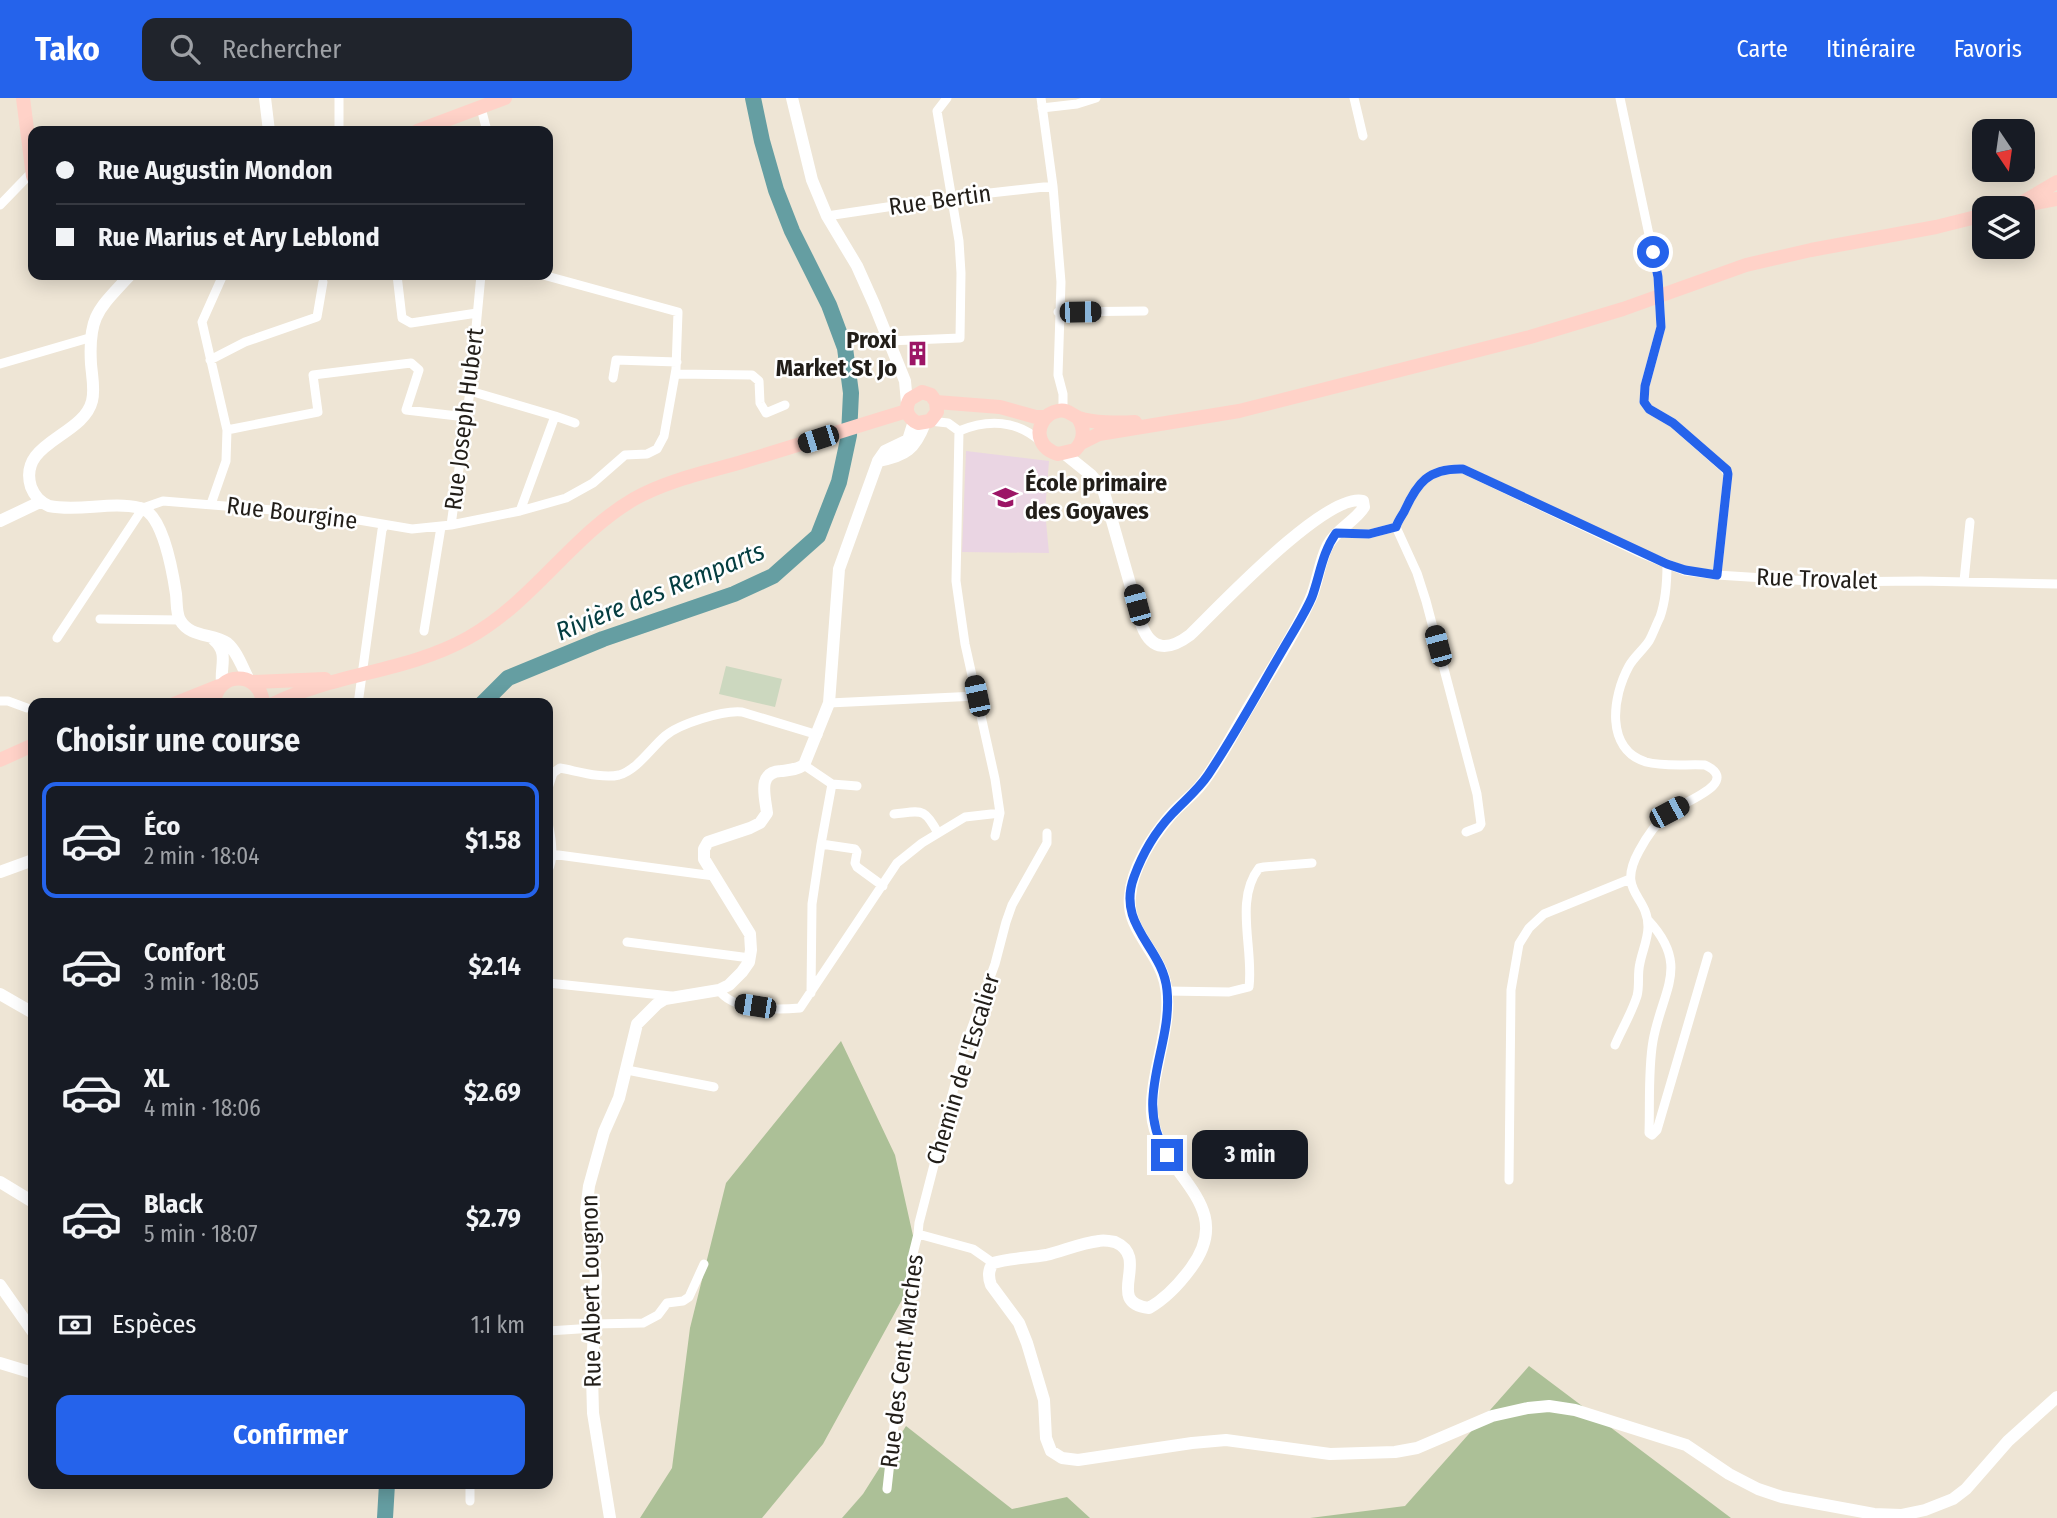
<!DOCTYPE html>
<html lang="fr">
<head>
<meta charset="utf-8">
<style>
  :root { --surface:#171b24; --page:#20242c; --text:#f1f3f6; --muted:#9ea1a6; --line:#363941; --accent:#2563eb }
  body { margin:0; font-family:"Fira Sans Condensed",sans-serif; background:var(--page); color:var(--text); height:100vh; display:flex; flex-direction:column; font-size:26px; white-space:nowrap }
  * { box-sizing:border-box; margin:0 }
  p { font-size:23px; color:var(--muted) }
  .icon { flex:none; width:38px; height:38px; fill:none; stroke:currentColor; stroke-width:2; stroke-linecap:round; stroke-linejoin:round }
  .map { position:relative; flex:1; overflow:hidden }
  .side { position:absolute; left:28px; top:600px; width:525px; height:791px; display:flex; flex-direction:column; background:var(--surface); border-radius:14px; box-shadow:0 4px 18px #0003 }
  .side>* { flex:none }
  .banner { position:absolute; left:28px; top:28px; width:525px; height:154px; border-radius:14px; box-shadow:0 4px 18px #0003; display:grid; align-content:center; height:154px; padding:0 28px; background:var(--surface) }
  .needle { width:46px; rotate:167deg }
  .fabs { position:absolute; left:1972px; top:21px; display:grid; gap:14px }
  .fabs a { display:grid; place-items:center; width:63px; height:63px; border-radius:14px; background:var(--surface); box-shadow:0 4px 18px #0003; font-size:35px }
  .end { position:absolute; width:32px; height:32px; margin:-16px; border:9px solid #2563eb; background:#fff; box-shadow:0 0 0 4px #fff }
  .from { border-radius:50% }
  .bubble { position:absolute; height:49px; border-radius:14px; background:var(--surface); box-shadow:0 4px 18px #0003; font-size:23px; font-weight:700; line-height:49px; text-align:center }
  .car { position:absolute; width:21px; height:42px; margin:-21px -10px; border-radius:9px; box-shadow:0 0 5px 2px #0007; background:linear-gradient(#222 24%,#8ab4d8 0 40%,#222 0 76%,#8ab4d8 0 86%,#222 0) }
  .banner b { display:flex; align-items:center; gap:24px; height:66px; font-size:26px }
  .banner b+b { border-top:2px solid var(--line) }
  .banner i { width:18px; height:18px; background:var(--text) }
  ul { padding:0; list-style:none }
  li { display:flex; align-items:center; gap:21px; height:116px; margin:0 14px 10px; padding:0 14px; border:4px solid transparent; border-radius:14px }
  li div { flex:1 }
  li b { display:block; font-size:26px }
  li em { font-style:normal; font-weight:700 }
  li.active { border-color:var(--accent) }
  li>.icon { width:63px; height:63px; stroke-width:1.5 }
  h2 { padding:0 28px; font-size:32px; line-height:84px }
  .pay { display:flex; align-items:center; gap:18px; height:77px; padding:0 28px; font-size:26px }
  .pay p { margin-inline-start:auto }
  .cta { display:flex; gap:14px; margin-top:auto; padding:14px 28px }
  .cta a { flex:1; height:80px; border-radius:14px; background:var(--accent); color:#fff; font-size:28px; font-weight:700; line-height:80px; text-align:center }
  header { display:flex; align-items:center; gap:42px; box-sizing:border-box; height:98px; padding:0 35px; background:var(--accent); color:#fff }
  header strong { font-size:33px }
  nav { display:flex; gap:38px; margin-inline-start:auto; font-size:24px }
  .search { width:490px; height:63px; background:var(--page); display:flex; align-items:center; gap:18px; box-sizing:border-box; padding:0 24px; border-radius:14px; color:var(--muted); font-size:26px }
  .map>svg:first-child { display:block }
  .education { fill:#ead5e3 }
  .green { fill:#ccd8bf }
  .forest { fill:#acc097 }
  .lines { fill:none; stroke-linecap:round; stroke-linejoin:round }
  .river { stroke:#659ea2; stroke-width:16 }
  .street { stroke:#fff; stroke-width:9 }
  .secondary { stroke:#fff; stroke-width:12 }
  .primary { stroke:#ffd2c8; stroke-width:14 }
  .route { stroke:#2563eb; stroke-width:9 }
  .labels { text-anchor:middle; stroke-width:5; stroke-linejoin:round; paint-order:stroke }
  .street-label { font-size:24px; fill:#221e19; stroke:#fff }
  .poi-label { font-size:24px; font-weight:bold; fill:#221e19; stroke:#fff; text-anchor:end }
  .water-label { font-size:26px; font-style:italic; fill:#043d40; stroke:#fff }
</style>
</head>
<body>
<header>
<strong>Tako</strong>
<div class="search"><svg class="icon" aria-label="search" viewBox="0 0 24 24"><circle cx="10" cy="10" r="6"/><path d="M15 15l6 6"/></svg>Rechercher</div>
<nav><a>Carte</a><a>Itinéraire</a><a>Favoris</a></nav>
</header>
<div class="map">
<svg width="2057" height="1420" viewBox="0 0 2057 1420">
  <rect width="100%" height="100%" fill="#eee5d5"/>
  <path class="education" d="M966,353L1049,363L1045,413L1049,455L962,454Z"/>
  <path class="green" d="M726,568L782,581L775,609L719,596Z"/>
  <path class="forest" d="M841,943L895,1057L920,1169L823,1346L762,1420H640L672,1370L690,1230L726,1085Z
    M1529,1268L1731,1420H1310L1405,1408Z
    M906,1328L1012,1411L1067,1399L1090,1420H842L863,1396Z"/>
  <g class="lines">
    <path class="river" d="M482,606L508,580L603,541L734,496L773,478L818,438L839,384L849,337L851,295L845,250L829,207L792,133L776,92L762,43L753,0
      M385,1420L387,1386"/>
    <path class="street" d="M339,0V33
      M1041,0L1053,88L1061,184L1058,277L1063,296V312
      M1354,0L1363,38
      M1620,0L1658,179L1661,229L1645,288L1644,304L1649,311L1673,325L1723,369L1728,376L1717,477
      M481,10L487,33
      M1042,10L1077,6L1096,0
      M0,107L32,74
      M827,118L954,99L1053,88
      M397,177L402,220L411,225L477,215
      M1058,214L1144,213
      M888,243L960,240L961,175L959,143L937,13L947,0
      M210,262L245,244L317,219L323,184
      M0,266L89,240
      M676,276L752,277L759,283L760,305L766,315L785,307
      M613,280L616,262L677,264
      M470,293L555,318L520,413
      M555,318L575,325
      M930,323L948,325L959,333
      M227,332L318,314L313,277L411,265L419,272L406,312L466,319
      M959,333L956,483L965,546L995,681L1000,715L995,738
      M959,333C988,321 1017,322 1041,344
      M211,406L226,363L227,332L202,224L223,177
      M451,427L470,293L481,177
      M1396,429L1417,475L1426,503L1477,696L1481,726L1479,729L1466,734
      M1338,435L1369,436L1396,429C1398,423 1401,419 1404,414C1417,385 1428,370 1463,371L1638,454L1685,473L1717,477L1825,484L1920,483L2057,486
      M1964,483L1970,424
      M100,521L180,522
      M424,533L441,429
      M57,540L143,410L163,403L323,416L412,431L451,427L520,413L566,400L593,385L625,357L647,356L657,351L664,338L676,271L678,214L543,177
      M0,603H8L27,610
      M829,605L977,598
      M358,606L382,432L385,427
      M804,667L832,686L857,688
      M548,690L553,675L560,670C577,673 602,681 619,677C637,672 651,650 665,638C679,626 723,612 742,614L818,637
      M894,716C922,713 924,709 938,735
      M548,725C551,738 555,760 548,772
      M821,746L832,686
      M551,756L714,778
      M1648,822C1691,868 1662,892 1653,943C1648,971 1650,1006 1649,1035L1652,1037L1657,1032L1708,858
      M627,844L750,860
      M548,885L671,898
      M719,892C732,913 778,912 800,910L897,765L922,745L965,719L1000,715
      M1167,893L1229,894L1249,889C1254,851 1234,802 1259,770L1264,769L1312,765
      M811,895L812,806L821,746L855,751L857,754L855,765L857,769L883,788
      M1615,947C1622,931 1632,914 1637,898C1640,887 1637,876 1640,865C1642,854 1648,841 1648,829C1648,796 1616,795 1639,753C1646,740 1656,725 1668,715C1680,705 1743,685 1705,667C1687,666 1664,669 1646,664C1605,651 1612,599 1629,568C1634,559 1643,552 1649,543C1653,536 1656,527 1660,519C1666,502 1667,484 1667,466
      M627,972L714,989
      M1509,1082L1511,892L1519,846L1529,830L1544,816L1630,781
      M993,1165L973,1151L918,1136L919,1125L964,951L995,866L1006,824L1012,807L1047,745V735
      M594,1226L643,1225L658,1217L667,1205L683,1203L689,1199L704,1166
      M548,1233L594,1230
      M470,1386V1403
      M887,1391L913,1156L918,1136"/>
    <path class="secondary" d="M265,0L269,33
      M792,0L812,82L827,118L857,168L874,206L905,283L907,305
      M130,177C99,211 88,217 91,266C92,278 95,292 92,303C83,339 17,344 31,389C35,399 40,404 49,408C79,414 111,403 140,410C163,414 173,476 176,496C177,504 176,515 180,522C190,540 213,535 227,545C237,553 243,571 249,582
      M1065,356L1091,377L1103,391L1142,528C1152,554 1170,552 1190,537C1217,511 1327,393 1363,403L1364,409C1355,424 1337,430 1328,447C1319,464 1318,485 1310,502C1293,540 1268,576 1247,612C1232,637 1218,666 1200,688C1191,699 1179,707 1170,718C1152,739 1132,770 1130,798C1126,831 1158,853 1165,884C1175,924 1150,973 1152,1015C1155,1075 1240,1104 1191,1170C1180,1185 1165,1201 1149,1210C1103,1205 1152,1160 1115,1144C1110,1143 1103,1142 1099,1143C1081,1145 1063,1153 1046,1157C1028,1160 1010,1160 993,1165C988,1172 988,1179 991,1187L1019,1225L1027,1245L1044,1302L1046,1340L1051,1353L1062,1360L1078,1362L1192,1345L1226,1342L1330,1356L1395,1354L1417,1350L1492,1318L1528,1310L1549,1308L1575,1312L1686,1347L1729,1376L1758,1391L1782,1399L1874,1416L1901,1417L1925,1412L1953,1401L1966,1391L2008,1343L2057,1299
      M878,363C906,358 915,351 925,325
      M0,423L40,404
      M214,542C229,555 220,568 222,585
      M0,774L33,762
      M0,896L33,915
      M0,1084L33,1104
      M0,1187L33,1234
      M0,1265L33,1275
      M610,1420L593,1315L592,1277L596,1178L586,1113L589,1088L604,1034L619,1000L637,926L657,906L665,901L719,892L729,887L742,874L749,864L751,852L750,836L704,761V751L708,744L750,730L760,725L767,715C765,698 757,674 781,673C790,672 796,672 804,667L829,605L839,471L878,363L885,353L908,342L914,323"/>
    <path class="primary" d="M23,0L33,78
      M417,33L505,0
      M2023,104L2057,84
      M2008,110L2057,101
      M936,304L937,314L930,323L918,325C907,320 904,311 910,301L922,294L931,297L936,304L1000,309L1036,319H1046
      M1078,320C1085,331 1085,342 1075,352L1058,356C1051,354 1044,350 1041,342C1036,330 1045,315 1058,313C1068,311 1071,317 1079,320C1091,325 1121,325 1135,324
      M1081,345L1099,336L1239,313L1530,239L1623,211L1746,167L1811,152L1936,129L1984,117
      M253,584L325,581
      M174,606L219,588
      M214,606C216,572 261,572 263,606
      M273,606C335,575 407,574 468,540C532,505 572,437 634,401C667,382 708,374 745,363C799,347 853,329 907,313
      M0,662L33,647"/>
  </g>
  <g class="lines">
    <path class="route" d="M1167,1057C1132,1000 1173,950 1167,892C1163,849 1116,828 1134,779C1142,757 1156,733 1172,716C1184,703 1198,692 1208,677C1238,632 1264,583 1292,536C1299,524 1307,511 1312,499C1320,477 1322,455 1336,435L1369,436L1396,429C1398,423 1401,419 1404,414C1417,385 1428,370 1463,371L1667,466L1685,472L1717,477L1728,376L1727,372L1673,325L1649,311L1644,304L1645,288L1661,229L1658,179L1653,154"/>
  </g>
  <defs>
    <symbol id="building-bare" viewBox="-9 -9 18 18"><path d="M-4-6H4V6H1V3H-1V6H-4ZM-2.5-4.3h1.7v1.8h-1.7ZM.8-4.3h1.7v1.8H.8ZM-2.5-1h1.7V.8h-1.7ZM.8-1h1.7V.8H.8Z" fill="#9c1566" stroke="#fff" stroke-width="2.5" paint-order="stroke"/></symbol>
    <symbol id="school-bare" viewBox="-9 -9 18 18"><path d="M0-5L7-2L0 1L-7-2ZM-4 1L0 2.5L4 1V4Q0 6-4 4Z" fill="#9c1566" stroke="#fff" stroke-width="2.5" paint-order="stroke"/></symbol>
  </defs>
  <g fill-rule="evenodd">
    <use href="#building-bare" x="900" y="238" width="35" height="35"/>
    <use href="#school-bare" x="988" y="382" width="35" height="35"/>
  </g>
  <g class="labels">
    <g class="street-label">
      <text transform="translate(940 102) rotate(-8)" y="8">Rue Bertin</text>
      <text transform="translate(464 321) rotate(-83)" y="8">Rue Joseph Hubert</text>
      <text transform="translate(292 415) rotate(7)" y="8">Rue Bourgine</text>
      <text transform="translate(1817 481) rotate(2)" y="8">Rue Trovalet</text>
      <text transform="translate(963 971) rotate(-73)" y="8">Chemin de L'Escalier</text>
      <text transform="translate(591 1193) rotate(-91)" y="8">Rue Albert Lougnon</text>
      <text transform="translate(902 1263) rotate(-83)" y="8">Rue des Cent Marches</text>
    </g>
    <g class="poi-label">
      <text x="897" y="250">Proxi<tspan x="897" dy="28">Market St Jo</tspan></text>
      <text x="1025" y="393" text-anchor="start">École primaire<tspan x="1025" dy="28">des Goyaves</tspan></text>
    </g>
    <g class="water-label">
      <text transform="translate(660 493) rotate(-22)" y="9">Rivière des Remparts</text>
    </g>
  </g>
</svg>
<div class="fabs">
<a><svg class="needle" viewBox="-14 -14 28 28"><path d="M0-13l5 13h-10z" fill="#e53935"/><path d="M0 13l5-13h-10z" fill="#9ea1a6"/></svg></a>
<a><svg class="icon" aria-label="layers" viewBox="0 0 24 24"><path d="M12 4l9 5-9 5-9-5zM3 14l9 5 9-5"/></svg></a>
</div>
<i class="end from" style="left:1653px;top:154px"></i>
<i class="end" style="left:1167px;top:1057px"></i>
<div class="bubble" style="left:1192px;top:1032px;width:116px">3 min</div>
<i class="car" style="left:1080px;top:214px;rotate:89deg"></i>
<i class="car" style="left:818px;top:341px;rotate:252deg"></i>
<i class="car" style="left:1137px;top:507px;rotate:345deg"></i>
<i class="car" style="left:1438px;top:548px;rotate:345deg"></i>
<i class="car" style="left:977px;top:598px;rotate:348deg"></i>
<i class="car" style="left:1669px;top:714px;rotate:62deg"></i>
<i class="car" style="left:755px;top:908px;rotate:279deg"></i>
<div class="banner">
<b><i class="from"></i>Rue Augustin Mondon</b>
<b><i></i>Rue Marius et Ary Leblond</b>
</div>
<section class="side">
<h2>Choisir une course</h2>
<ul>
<li class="active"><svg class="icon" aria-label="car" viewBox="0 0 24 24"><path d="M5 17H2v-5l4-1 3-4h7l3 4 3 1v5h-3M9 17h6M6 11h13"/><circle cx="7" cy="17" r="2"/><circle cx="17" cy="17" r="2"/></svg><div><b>Éco</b><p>2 min · 18:04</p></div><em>$1.58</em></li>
<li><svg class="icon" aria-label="car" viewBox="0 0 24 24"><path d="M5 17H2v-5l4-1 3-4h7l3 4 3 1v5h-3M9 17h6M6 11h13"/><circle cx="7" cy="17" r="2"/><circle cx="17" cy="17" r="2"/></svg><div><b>Confort</b><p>3 min · 18:05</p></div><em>$2.14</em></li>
<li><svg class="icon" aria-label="car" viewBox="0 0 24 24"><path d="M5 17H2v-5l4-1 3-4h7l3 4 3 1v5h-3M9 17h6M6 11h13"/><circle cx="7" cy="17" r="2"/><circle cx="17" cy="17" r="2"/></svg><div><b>XL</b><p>4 min · 18:06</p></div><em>$2.69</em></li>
<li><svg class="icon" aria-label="car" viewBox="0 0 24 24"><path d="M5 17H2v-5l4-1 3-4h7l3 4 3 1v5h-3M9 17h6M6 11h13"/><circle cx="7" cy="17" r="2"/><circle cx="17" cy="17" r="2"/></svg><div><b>Black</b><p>5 min · 18:07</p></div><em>$2.79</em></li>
</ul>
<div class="pay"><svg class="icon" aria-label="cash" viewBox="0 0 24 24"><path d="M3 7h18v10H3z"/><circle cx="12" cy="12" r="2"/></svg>Espèces<p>1.1 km</p></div>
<div class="cta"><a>Confirmer</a></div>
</section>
</div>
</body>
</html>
